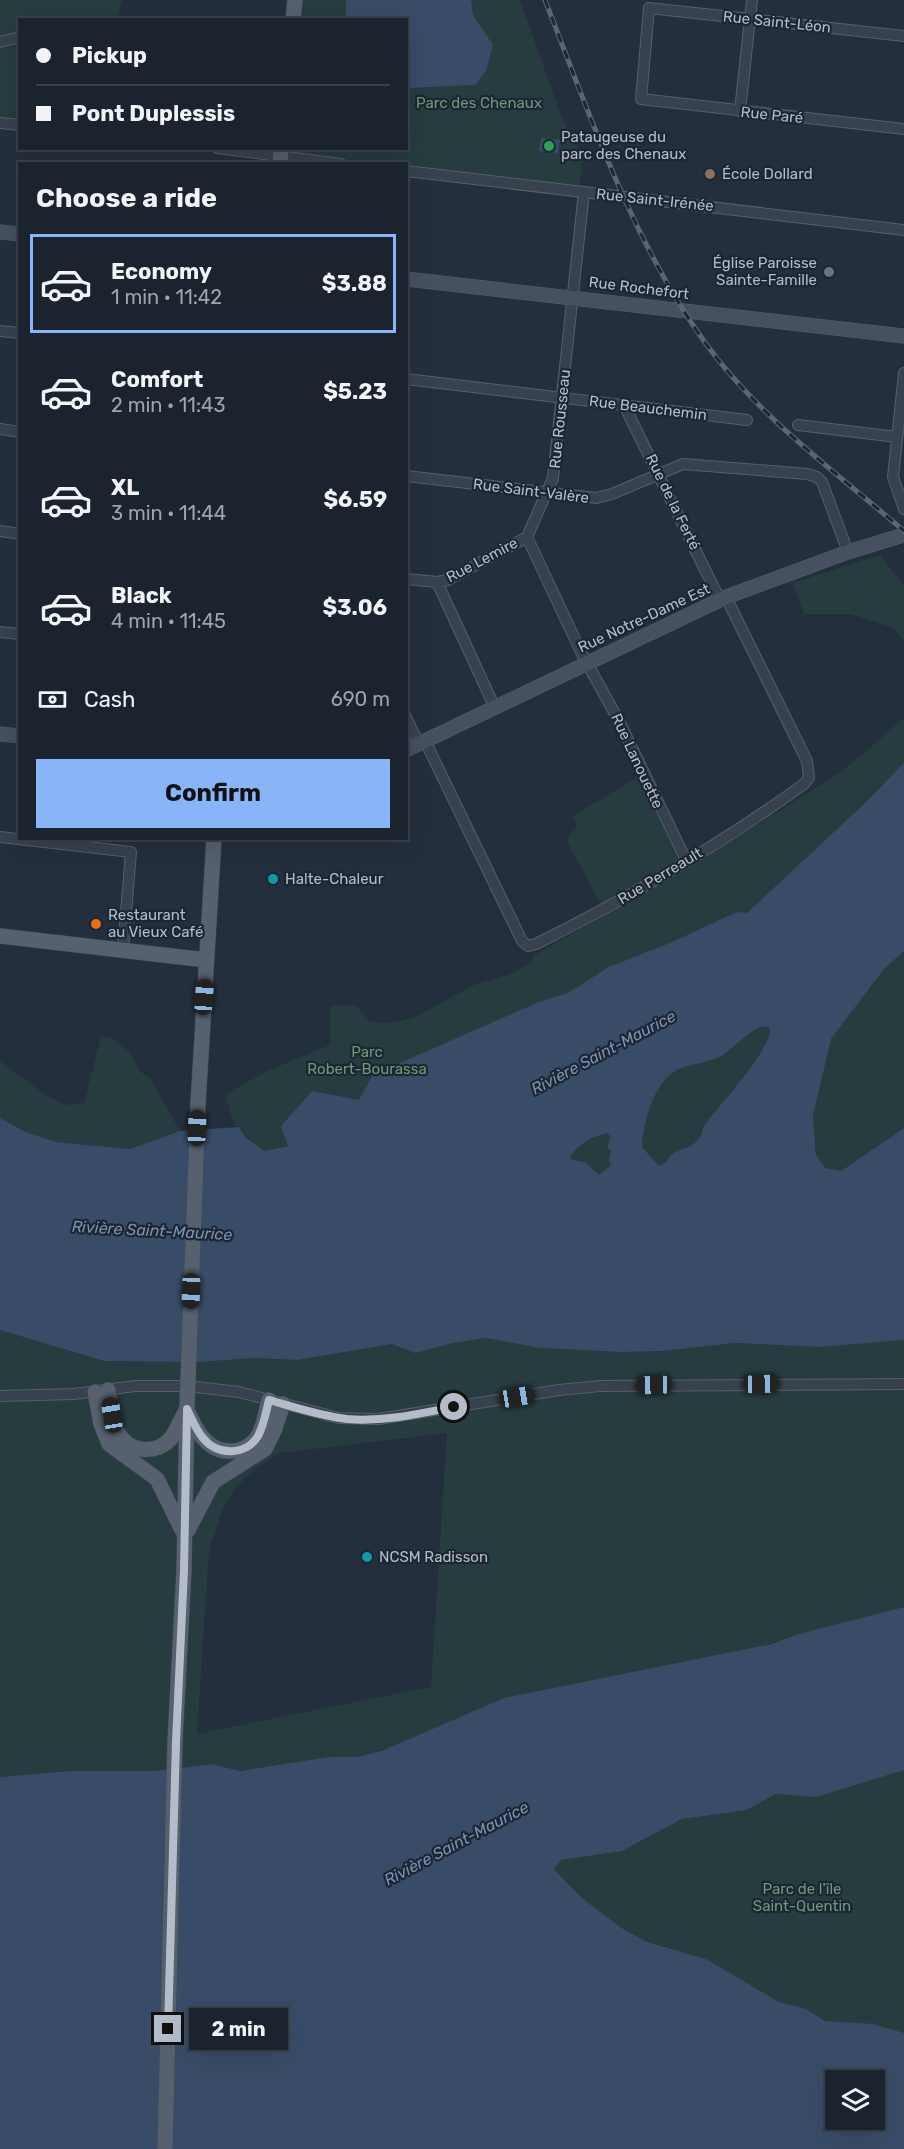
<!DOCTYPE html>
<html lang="en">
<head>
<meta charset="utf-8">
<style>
  :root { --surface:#1b232e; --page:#282f3a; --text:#f1f3f6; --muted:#a0a4aa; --line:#39404a; --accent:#8ab4f8 }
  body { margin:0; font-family:Rubik,sans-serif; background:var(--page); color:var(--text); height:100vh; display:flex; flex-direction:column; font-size:22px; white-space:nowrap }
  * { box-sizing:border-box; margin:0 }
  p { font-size:20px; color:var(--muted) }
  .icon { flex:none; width:33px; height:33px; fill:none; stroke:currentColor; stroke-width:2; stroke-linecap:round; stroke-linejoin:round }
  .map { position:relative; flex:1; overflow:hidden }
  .panel { position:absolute; left:18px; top:162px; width:390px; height:678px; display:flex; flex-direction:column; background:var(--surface); border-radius:0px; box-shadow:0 6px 24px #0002,0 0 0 2px var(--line) }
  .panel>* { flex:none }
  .banner { position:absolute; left:18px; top:18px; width:390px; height:132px; border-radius:0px; box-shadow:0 6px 24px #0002,0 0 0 2px var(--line); display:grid; align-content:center; height:132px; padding:0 18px; background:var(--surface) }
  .tools { position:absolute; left:825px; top:2070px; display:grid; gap:12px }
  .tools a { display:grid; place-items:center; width:60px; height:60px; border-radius:0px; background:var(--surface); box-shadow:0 6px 24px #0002,0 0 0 2px var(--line); font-size:30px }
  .end { position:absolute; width:27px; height:27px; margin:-14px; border:8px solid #b4bcc9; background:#111; box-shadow:0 0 0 3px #111 }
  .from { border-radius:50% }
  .bubble { position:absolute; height:42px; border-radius:0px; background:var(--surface); box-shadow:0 6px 24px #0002,0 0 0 2px var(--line); font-size:20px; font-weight:700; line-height:42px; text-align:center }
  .car { position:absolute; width:18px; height:36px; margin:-18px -9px; border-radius:8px; box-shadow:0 0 4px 2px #0007; background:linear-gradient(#222 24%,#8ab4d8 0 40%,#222 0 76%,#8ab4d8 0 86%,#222 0) }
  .banner b { display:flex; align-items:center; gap:21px; height:57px; font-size:22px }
  .banner b+b { border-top:2px solid var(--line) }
  .banner i { width:15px; height:15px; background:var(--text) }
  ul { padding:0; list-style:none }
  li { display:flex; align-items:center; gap:18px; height:99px; margin:0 12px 9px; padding:0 6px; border:3px solid transparent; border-radius:0px }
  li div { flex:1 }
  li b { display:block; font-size:22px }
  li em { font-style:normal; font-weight:700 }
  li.active { border-color:var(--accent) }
  li>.icon { width:54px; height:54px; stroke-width:1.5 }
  h2 { padding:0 18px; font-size:27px; line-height:72px }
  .pay { display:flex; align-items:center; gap:15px; height:66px; padding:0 18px; font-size:22px }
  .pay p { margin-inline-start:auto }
  .cta { display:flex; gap:12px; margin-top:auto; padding:12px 18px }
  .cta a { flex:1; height:69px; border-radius:0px; background:var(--accent); color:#111; font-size:24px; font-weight:700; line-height:69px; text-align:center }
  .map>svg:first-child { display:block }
  .green { fill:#263c3f; fill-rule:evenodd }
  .water { fill:#394c67; fill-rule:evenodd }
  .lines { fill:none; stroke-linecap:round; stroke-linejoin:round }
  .street-casing { stroke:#565f6c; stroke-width:12 }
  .secondary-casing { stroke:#565f6c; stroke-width:15 }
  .primary-casing { stroke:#414a57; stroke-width:16 }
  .street { stroke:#38414e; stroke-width:10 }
  .secondary { stroke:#465061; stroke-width:14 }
  .primary { stroke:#56606e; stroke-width:15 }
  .rail-casing { stroke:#5a6575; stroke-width:5 }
  .rail { stroke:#1d2633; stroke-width:3; stroke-dasharray:9; stroke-linecap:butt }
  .primary-bridge-casing { stroke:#414a57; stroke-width:16; stroke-linecap:butt }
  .primary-bridge { stroke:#56606e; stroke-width:15 }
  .route { stroke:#b4bcc9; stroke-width:8 }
  .leisure-dot { fill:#2e9e5b; stroke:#1d2633; stroke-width:2 }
  .education-dot { fill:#8d6e63; stroke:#1d2633; stroke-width:2 }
  .worship-dot { fill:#6b7280; stroke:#1d2633; stroke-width:2 }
  .culture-dot { fill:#0f9aa8; stroke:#1d2633; stroke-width:2 }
  .food-dot { fill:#e8710a; stroke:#1d2633; stroke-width:2 }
  .labels { text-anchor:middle; stroke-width:4.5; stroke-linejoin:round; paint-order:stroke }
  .street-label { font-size:15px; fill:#b4bcc9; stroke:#1d2633 }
  .park-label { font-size:15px; fill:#6b9a76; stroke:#1d2633 }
  .poi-label { font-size:15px; fill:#b4bcc9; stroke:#1d2633; text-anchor:start }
  .water-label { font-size:16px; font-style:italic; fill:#7c92b1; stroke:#1d2633 }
</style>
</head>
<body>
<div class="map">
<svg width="904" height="2149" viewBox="0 0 904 2149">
  <rect width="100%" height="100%" fill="#242f3e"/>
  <path class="green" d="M0,0H122L117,19L20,20L19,129L0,127Z
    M300,0H520L562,118L583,160L579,189L407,169L406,164L357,163L287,155V149L406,148V20L298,19Z
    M880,555L904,586V641L891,627L850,614H804L793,583Z
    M904,718V767L751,916L355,1111L312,1091L282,1125L288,1146L265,1151C239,1132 231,1127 226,1094L265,1072L330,1045V1006L355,1005L370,1022L393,1023L415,1017L474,985L509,975L533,961V956C634,898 736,841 834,776C859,760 881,737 904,718Z
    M639,776L684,863L602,906L566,840L577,827L573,816Z
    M904,951V1128L841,1171L825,1168L816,1155L813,1116L831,1039L884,969Z
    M762,1026L770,1028C771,1051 721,1104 706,1123C702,1128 702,1135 698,1140C688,1151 672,1148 666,1164L659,1166L642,1147C643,1123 654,1082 677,1070C691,1063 707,1064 721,1056C735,1047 746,1033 762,1026Z
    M101,1037H110L130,1052L141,1072L151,1079L180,1131L130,1149L56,1142L28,1133L0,1118V1061L47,1096L64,1105L84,1103Z
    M607,1133L612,1137L609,1160L612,1165L599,1175L585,1162L572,1160L570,1156C583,1141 589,1139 607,1133Z
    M0,1330L104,1361L200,1362L253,1358L297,1360L392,1344L415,1353L453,1343L486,1338L540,1348L620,1352L663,1351L735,1343L820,1347L904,1340V1607L357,1757H329L240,1771L212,1764L155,1771H70L0,1777ZM447,1433L431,1687L197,1734L209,1551L223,1508L236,1487L255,1469L280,1453Z
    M904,1716V2033L873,2024L874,2080L706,1959L647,1942L620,1927L582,1898L554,1869L561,1860L622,1851L682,1819L747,1810Z"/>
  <path class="water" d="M346,0H471L473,15L493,45L486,71L475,85L407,88L406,20L346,19Z
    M541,138L560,140L558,153L539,151Z
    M904,763V951L884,969L831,1039L813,1116L816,1155L825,1168L841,1171L904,1128V1340L820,1347L735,1343L663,1351L620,1352L540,1348L486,1338L453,1343L415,1353L392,1344L297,1360L253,1358L200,1362L104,1361L0,1330V1118L28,1133L56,1142L130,1149L180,1131L239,1127L245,1137L265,1151L288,1146L281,1126L312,1091L359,1100L376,1069H386L539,1002L568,993L609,967L670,943L737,912L747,913L862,806ZM762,1026L770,1028C771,1051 720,1104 706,1123C702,1128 702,1135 698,1140C688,1151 672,1148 666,1163L659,1166L642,1147C643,1123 654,1082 677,1070C691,1063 707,1064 721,1056C735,1047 746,1033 762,1026ZM607,1133L611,1137L607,1147L611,1151L609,1160L611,1165L599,1175L585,1162L572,1160L570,1156C582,1142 590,1138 607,1133Z
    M904,1607V1770L816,1797L775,1794L747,1810L682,1819L622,1851L561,1860L554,1869L582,1898L620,1927L647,1942L706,1959L779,2002L806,2009L825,2021L873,2024L904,2033V2149H0V1777L70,1771H155L212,1764L240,1771L329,1757H357L384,1750L504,1698L772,1644L799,1634ZM836,2080H874V2120H836Z"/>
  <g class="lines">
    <defs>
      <path id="street" d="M904,36L649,8L641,99L904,129
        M0,42L20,37
        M740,111L752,0
        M0,123L20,125
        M217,148L341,164
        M406,171L904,230
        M584,192L553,478L527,537L582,654L620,723L686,860
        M0,331L20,333
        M904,373L893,477L904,509
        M406,379L747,420
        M624,405L720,600
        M798,425L897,437
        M0,429L20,432
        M406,476L596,498L612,494L683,464L807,474L817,477L822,482L848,552
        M0,531L20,534
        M406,579L437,582L495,708
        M437,582L448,580L527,537
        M0,632L20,634
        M406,717L419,745
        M425,741L522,941L528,946L536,944C629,898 720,845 804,784L809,778L807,761L726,597
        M0,837L131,852L123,949
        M0,1396L74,1394L135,1386H187L239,1392L339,1418L379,1419L559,1390L600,1386L904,1384"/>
      <path id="secondary" d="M0,232L20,234
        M406,279L904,336
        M0,734L20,736
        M406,750L726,597L848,552L904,535"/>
      <path id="primary" d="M293,20L295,0
        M280,164L281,148
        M0,936L206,960
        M198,1104L214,838
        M108,1390C110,1403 111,1419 117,1431C128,1453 157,1456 172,1437C177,1429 181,1420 185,1412
        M95,1392L101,1424L109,1444L157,1479L182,1530
        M188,1412C193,1422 197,1433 205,1440C220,1456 246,1455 258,1436C264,1426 266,1412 269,1400
        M188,1530L213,1482L265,1449L274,1431L283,1404
        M165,2149L175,1741L184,1570L187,1407"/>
    </defs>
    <use href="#street" class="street-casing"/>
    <use href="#secondary" class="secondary-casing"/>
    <use href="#primary" class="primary-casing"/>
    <use href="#street" class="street"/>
    <use href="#secondary" class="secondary"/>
    <use href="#primary" class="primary"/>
    <defs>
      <path id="rail" d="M545,0C591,118 632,241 706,344C759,417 837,473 904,531"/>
    </defs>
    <use href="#rail" class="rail-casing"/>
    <use href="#rail" class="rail"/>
    <defs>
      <path id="primary-bridge" d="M187,1407L198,1104"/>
    </defs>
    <use href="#primary-bridge" class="primary-bridge-casing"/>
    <use href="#primary-bridge" class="primary-bridge"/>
  </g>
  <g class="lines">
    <path class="route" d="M168,2029L176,1742L184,1570L187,1409C192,1419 196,1430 203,1438C217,1456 246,1456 258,1436C264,1425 266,1412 269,1400C294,1407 321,1416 347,1419C383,1422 419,1414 454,1407"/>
  </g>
  <circle class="leisure-dot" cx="549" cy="146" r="6"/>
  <circle class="education-dot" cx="710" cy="174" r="6"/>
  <circle class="worship-dot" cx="829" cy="272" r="6"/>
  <g class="culture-dot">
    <circle cx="273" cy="879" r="6"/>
    <circle cx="367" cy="1557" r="6"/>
  </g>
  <circle class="food-dot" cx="96" cy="924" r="6"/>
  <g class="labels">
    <g class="street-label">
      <text transform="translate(777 22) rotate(6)" y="5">Rue Saint-Léon</text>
      <text transform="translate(772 115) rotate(6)" y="5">Rue Paré</text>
      <text transform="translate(655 200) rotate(6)" y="5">Rue Saint-Irénée</text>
      <text transform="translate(639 288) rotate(7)" y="5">Rue Rochefort</text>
      <text transform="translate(648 408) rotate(7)" y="5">Rue Beauchemin</text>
      <text transform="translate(560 419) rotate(-84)" y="5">Rue Rousseau</text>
      <text transform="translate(531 491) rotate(7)" y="5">Rue Saint-Valère</text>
      <text transform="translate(673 502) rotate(64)" y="5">Rue de la Ferté</text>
      <text transform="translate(482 560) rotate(-28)" y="5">Rue Lemire</text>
      <text transform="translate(644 618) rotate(-25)" y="5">Rue Notre-Dame Est</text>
      <text transform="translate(637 761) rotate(65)" y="5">Rue Lanouette</text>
      <text transform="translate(660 876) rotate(-31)" y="5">Rue Perreault</text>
    </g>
    <g class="park-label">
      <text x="479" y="108">Parc des Chenaux</text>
      <text x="367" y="1057">Parc<tspan x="367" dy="17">Robert-Bourassa</tspan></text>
      <text x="802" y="1894">Parc de l'île<tspan x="802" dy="17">Saint-Quentin</tspan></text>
    </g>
    <g class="poi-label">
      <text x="561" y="142">Pataugeuse du<tspan x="561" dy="17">parc des Chenaux</tspan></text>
      <text x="722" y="179">École Dollard</text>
      <text x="817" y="268" text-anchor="end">Église Paroisse<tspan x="817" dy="17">Sainte-Famille</tspan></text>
      <text x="285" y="884">Halte-Chaleur</text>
      <text x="108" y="920">Restaurant<tspan x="108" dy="17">au Vieux Café</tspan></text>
      <text x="379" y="1562">NCSM Radisson</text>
    </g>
    <g class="water-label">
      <text transform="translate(603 1052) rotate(-28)" y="6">Rivière Saint-Maurice</text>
      <text transform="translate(152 1230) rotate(3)" y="6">Rivière Saint-Maurice</text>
      <text transform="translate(456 1843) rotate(-28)" y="6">Rivière Saint-Maurice</text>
    </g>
  </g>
</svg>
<div class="tools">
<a><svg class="icon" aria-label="layers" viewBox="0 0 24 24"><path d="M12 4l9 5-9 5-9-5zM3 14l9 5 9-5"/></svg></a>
</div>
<i class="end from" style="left:454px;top:1407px"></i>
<i class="end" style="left:168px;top:2029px"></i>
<div class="bubble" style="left:189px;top:2008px;width:99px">2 min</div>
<i class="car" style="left:204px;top:997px;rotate:4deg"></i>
<i class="car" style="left:197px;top:1128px;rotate:2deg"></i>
<i class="car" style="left:191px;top:1291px;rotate:182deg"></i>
<i class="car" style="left:761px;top:1384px;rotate:89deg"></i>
<i class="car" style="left:654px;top:1385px;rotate:269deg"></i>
<i class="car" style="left:517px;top:1397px;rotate:81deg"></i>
<i class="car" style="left:112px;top:1415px;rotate:351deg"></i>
<div class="banner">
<b><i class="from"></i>Pickup</b>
<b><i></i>Pont Duplessis</b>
</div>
<section class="panel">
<h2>Choose a ride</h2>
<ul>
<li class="active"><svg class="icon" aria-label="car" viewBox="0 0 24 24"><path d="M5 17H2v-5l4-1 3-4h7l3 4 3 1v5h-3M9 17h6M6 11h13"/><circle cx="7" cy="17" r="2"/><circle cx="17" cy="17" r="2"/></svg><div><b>Economy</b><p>1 min · 11:42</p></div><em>$3.88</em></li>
<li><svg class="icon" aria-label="car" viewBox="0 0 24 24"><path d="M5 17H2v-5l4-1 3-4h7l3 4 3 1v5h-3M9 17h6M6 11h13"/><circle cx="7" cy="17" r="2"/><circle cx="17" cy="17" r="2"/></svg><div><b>Comfort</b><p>2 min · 11:43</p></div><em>$5.23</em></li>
<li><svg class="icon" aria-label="car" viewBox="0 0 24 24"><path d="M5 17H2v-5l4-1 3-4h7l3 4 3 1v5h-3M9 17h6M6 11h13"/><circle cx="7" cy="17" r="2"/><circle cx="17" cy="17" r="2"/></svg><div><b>XL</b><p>3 min · 11:44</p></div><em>$6.59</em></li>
<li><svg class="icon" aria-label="car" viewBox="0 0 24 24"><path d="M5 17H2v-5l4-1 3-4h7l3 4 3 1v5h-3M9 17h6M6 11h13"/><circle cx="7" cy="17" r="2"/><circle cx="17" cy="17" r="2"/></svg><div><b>Black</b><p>4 min · 11:45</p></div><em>$3.06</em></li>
</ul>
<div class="pay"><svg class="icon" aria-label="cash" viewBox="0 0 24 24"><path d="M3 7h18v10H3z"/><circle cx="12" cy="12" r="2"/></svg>Cash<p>690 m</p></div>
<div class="cta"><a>Confirm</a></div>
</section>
</div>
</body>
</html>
